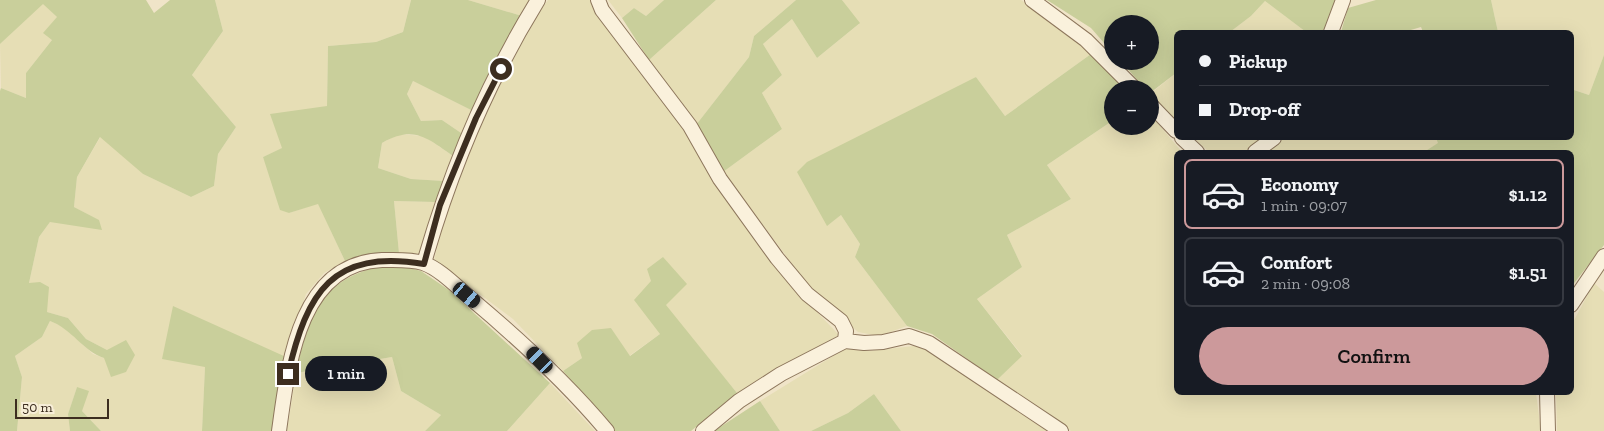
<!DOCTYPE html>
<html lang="en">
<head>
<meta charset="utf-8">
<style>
  :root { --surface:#171b24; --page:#20242c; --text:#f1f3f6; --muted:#9ea1a6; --line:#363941; --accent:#cc999b }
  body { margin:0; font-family:"Zilla Slab",serif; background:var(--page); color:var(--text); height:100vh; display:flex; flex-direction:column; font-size:19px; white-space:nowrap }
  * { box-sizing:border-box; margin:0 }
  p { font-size:16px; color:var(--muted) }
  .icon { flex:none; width:28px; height:28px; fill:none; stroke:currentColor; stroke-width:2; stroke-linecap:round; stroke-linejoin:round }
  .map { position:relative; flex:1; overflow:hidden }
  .sheet { position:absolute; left:1174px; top:150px; width:400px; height:245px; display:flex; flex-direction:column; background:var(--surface); border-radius:8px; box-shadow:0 5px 20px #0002 }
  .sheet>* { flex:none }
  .banner { position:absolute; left:1174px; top:30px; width:400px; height:110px; border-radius:8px; box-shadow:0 5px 20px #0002; display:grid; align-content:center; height:110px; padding:0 25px; background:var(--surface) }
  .buttons { position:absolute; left:1104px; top:15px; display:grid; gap:10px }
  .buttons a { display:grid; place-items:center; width:55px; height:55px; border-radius:50%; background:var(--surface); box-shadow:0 5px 20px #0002; font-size:25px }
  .scale { position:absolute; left:15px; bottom:12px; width:94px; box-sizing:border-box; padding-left:5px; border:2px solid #3d2e20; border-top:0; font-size:14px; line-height:18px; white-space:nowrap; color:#3d2e20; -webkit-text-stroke:4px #f7eed8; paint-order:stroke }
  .end { position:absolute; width:22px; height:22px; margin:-11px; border:6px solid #3d2e20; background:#fff; box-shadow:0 0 0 2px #fff }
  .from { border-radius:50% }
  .bubble { position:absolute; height:35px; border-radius:18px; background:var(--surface); box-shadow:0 5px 20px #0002; font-size:16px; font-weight:600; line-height:35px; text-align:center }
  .car { position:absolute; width:15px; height:30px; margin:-15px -8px; border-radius:6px; box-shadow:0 0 4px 1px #0007; background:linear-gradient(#222 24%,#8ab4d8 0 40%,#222 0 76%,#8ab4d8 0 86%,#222 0) }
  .banner b { display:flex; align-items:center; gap:18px; height:48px; font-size:19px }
  .banner b+b { border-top:1px solid var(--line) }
  .banner i { width:12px; height:12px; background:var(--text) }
  ul { padding:9px 0 0; list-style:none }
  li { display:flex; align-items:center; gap:15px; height:70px; margin:0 10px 8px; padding:0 15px; border:2px solid var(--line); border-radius:8px }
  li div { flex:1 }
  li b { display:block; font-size:19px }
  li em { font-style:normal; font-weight:600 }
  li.on { border-color:var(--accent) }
  li>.icon { width:45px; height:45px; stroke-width:1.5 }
  .primary-button { display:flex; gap:10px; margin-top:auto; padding:10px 25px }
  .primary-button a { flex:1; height:58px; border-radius:30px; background:var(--accent); color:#111; font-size:20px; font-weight:600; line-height:58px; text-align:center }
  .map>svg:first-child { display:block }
  .farmland { fill:#e6deb5 }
  .green { fill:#c9cf9b }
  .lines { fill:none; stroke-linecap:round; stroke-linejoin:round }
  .street-casing { stroke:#8d765c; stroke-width:16 }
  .street { stroke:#faf1dc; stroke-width:14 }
  .route { stroke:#3d2e20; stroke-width:6 }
</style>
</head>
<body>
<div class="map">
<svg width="1604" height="431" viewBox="0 0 1604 431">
  <rect width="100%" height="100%" fill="#f0e4c8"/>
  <path class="farmland" d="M215,0H411L403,32L376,42L328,46L327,106L283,148L263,157L289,213L318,203L345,261L324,273L306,294L286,357L205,367L202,431H101L82,411L77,387L68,414L70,431H17L22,377L15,356L42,337L50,321L64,327L93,354L104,358L107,350L86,339L68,318L47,312L29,283L39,237L50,222L98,220L74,207L77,177L101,136L143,174L191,197L214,186L218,154L236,127L192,75L223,31Z
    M468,0H532L522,16Z
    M548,0H590L606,25L683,126L712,178L788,282L839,335L737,393L665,305L651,281L660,334L629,356L611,328L582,358L563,371L513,319L434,260L447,208L475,135L532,22Z
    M608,0H664L646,16L634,8L622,18Z
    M716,0H796L754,36L749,57L696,125L649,60Z
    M842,0H1021L1055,22L1091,54L1005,116L976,77L828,225L841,215L860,244L855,257L907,326L879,336L858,332L814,293L723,172L782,129L762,93L782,75L763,44L792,19L817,58L859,24Z
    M1491,0H1604V55L1589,95L1571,89V32H1498Z
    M1265,1L1306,32H1230L1251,16Z
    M43,3L57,17L52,40L26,73V98L1,88L0,44Z
    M1176,73V120L1150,94Z
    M413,81L475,112L464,135L442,120L421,121L407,94Z
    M1150,114L1182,152H1176V392L1536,393L1541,431H1071L997,380L1022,355L977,299L1022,267L1007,235L1071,199L1047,165L1112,121V126H1150Z
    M398,134L424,136L456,158L444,181L411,179L378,168L382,143Z
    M1194,138H1260L1245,152H1209Z
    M1281,138H1436L1439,143L1424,152H1265Z
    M394,201L435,202L420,254L399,253Z
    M1594,283L1604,292V431H1557L1556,393L1571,392V326Z
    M922,345L1047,431H901L874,394L848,413L811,431H780L760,401L846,348L869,351Z
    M392,357L401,391L441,415L425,431H287L296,373Z
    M550,383L595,431H507Z"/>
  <path class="green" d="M0,0H146L154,13L170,0H215L223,31L192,75L236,127L218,154L214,186L191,197L143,174L100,137L77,177L74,207L99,220L102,230L50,222L39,237L29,283L40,282L49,287L47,312L68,318L86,339L107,350L126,340L135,355L126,372L111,377L104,358C83,351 72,329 50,321L42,337L15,356L22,377L17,431H0V91L1,88L26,98V73L52,40L43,33L57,17L43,4L0,44Z
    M411,0H468L522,16L475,112L413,81L407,94L421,121L442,120L464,135L456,158C428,139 415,124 382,143L378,168L411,179L444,181L435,202L394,201L399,253H372L345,261L318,204L289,213L280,210L263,157L282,148L270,114L327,106L328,46L376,42L403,32Z
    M664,0H716L649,60L622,18L634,8L646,16Z
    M796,0H842L860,23L817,58L792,19L763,44L782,75L762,93L782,129L723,172L696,125L749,57L754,36Z
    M1047,0H1336L1323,32H1306L1265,1L1251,16L1230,32H1176V73L1150,93V89H1145L1121,61H1150V24H1112V52L1091,28Z
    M1376,0H1491L1498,32H1423L1421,27L1404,32H1341L1348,8Z
    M1091,54L1126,89H1112V121L1047,165L1071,199L1007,235L1022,267L977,299L1022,356L997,380L932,334L907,326L855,257L860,244L841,215L827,226L797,172L807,162L976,77L1005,116Z
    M1604,55V245L1571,287V152H1424L1438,143L1436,138H1571V89L1589,95Z
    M663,257L687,284L666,305L737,393L691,431H615L563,371L582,358L577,343L592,330L611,328L630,356L660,334L634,300L651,281L647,269Z
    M393,264L421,271L449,290L550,383L507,431H425L441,415L401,391L392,357L296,373C310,310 323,275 393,264Z
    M173,306L286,357L273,431H202L205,367L162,359Z
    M77,387L89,391L82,411L101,431H70L68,414Z
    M874,394L901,431H811L848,413Z
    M760,401L780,431H714Z"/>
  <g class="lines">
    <defs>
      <path id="street" d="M598,0L602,10L690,126L720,179L777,258L807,294L841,321L846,331L845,341
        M1032,0L1086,40L1135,89
        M1331,32L1343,0
        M1150,104L1176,131
        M1182,138L1197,152
        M1255,152L1274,138
        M424,263C450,172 488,81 538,0
        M1571,305L1604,256
        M1547,392L1548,431
        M279,431C288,367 298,263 382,260C395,260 411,259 423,263C440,269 456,286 469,297C518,338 566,382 607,431
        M703,431L739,401L781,374L845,341L864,343L883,342L909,336L929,343L1061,431"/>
    </defs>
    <use href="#street" class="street-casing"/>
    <use href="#street" class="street"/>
  </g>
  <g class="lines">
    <path class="route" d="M288,374C307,292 332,249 424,264L440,205L476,118L501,69"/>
  </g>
</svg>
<div class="buttons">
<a>+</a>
<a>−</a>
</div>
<div class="scale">50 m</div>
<i class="end from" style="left:501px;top:69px"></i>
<i class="end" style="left:288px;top:374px"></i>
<div class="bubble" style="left:305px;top:356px;width:82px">1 min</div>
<i class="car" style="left:467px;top:295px;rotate:130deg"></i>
<i class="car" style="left:540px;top:360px;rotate:316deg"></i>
<div class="banner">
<b><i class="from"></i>Pickup</b>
<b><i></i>Drop-off</b>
</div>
<section class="sheet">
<ul>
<li class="on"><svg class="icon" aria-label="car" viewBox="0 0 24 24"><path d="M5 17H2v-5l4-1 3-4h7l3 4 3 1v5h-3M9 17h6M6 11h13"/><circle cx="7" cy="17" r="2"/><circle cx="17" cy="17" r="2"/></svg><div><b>Economy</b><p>1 min · 09:07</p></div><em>$1.12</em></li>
<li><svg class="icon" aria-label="car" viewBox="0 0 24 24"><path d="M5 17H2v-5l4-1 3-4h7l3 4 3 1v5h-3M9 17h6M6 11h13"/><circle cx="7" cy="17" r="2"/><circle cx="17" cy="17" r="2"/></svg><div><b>Comfort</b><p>2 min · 09:08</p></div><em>$1.51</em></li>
</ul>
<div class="primary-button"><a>Confirm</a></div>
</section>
</div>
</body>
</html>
